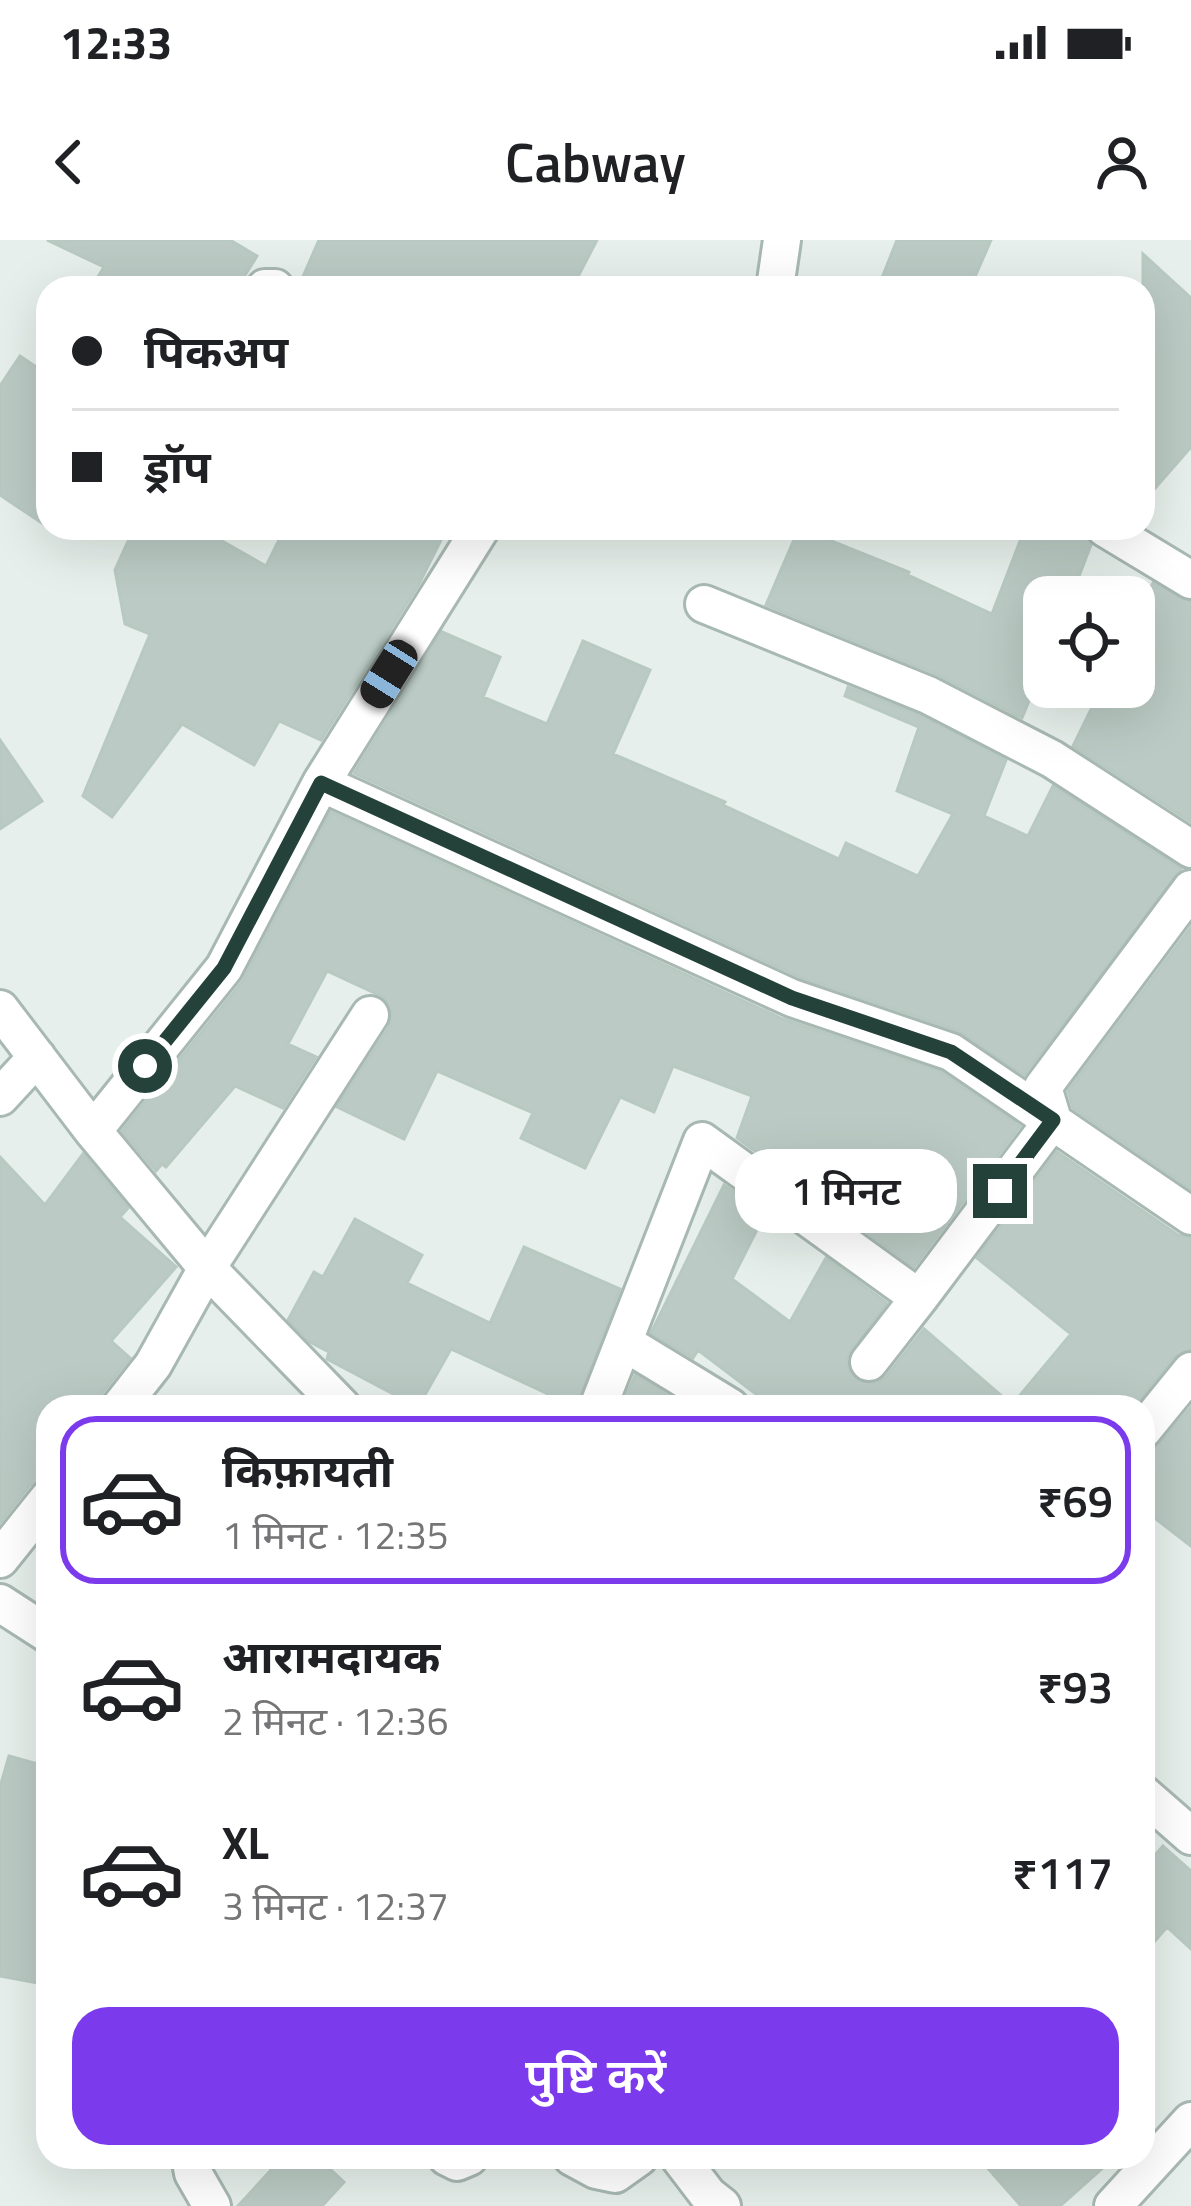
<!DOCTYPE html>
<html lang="hi">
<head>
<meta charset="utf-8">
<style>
  :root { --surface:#fff; --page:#f6f6f6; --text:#202124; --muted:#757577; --line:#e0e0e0; --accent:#7c3aed }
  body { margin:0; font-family:"Titillium Web","Noto Sans Devanagari",sans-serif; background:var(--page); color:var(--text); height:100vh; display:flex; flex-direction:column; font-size:45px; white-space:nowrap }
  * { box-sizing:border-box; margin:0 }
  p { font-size:39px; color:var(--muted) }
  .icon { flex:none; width:66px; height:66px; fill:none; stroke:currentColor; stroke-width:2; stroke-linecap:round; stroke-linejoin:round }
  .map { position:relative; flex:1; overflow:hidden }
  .drawer { position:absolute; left:36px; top:1155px; width:1119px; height:774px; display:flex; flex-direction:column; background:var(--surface); border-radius:36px; box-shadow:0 12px 48px #0002 }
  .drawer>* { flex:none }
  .hud { position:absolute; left:36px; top:36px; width:1119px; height:264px; border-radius:36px; box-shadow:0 12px 48px #0002; display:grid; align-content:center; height:264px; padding:0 36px; background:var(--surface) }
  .buttons { position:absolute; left:1023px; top:336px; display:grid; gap:24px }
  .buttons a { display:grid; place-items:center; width:132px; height:132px; border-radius:24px; background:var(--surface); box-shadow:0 12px 48px #0002; font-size:60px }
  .end { position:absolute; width:54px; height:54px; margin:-27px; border:15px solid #24423a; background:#fff; box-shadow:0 0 0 6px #fff }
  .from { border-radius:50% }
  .bubble { position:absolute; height:84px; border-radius:36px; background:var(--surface); box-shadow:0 12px 48px #0002; font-size:39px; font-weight:600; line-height:84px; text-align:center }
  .car { position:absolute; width:36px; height:72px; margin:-36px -18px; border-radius:15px; box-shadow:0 0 9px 3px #0007; background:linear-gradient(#222 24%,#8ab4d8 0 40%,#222 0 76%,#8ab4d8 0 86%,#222 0) }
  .hud b { display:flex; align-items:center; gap:42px; height:114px; font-size:45px }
  .hud b+b { border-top:3px solid var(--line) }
  .hud i { width:30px; height:30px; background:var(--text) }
  ul { padding:21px 0 0; list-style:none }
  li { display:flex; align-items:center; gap:36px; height:168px; margin:0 24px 18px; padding:0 12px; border:6px solid transparent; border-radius:36px }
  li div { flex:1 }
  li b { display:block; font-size:45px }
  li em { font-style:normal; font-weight:600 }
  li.active { border-color:var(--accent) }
  li>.icon { width:108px; height:108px; stroke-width:1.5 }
  .action { display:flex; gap:24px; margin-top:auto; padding:24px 36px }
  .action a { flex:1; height:138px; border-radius:36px; background:var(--accent); color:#fff; font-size:48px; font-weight:600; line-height:138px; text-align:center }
  .status { display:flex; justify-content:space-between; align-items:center; height:84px; padding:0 60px; background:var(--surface); direction:ltr }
  .status svg { height:33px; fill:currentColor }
  header { display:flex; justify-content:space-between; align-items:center; height:156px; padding:0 36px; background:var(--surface); font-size:54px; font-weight:600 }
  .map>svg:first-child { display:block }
  .building { fill:#bbcac4; stroke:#b8c9c2; stroke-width:3 }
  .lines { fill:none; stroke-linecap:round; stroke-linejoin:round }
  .minor-casing { stroke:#a8b8b2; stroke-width:42 }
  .minor { stroke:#fff; stroke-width:36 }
  .route { stroke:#24423a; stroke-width:15 }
</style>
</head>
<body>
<div class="status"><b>12:33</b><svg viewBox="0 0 49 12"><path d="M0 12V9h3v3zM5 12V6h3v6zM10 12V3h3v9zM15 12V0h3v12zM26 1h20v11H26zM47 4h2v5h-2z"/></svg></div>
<header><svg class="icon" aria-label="back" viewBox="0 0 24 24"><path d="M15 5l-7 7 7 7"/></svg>Cabway<svg class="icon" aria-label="person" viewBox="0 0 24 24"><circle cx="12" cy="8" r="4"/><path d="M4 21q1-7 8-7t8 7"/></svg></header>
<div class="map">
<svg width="1191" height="1966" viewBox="0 0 1191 1966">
  <rect width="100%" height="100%" fill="#e6efeb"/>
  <path class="building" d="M47,0H230L257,16L237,48H91L104,27Z
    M319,0H597L572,48H298Z
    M897,0H991L970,48H878Z
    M1143,14L1191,58V207L1143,262Z
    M20,116L48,135V287L0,255V146Z
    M134,288H199L266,326L285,288H447L419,344L321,500L279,481L254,525L182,484L112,577L83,556L150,394L125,384L115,330Z
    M799,288L909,332L908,335L992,374L1025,288H1071L1084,293L1091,305L1071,357H1044V424L1022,478L936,434L766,365Z
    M1153,343L1191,362V582L1073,506L1102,447H1134V382Z
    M442,392L500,417L483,457L547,484L583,401L650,430L613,514L725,562L723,565L839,619L846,603L918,636L953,574L897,551L919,487L845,456L848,447L919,475L1006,520L984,576L1028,596L1053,546L1181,629L1024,835L959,791L800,737L354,533Z
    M0,500L42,561L0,589Z
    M331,572L783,779L941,832L1020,886L914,1027L737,898L752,856L673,826L654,872L620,857L585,928L521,898L533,873L437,831L404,899L337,867L389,787L392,775L383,757L327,731L288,804L316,817L283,868L235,846L166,927L162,924L156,931L122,891L242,742Z
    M1191,687V949L1073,868L1068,851Z
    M1057,912L1178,995L1191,998V1109L1174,1117L1133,1167H773L698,1110L693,1118L651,1093L724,945L765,974L732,1039L790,1082L826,1018L887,1063L847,1118L848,1129L856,1140L876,1143L886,1137L924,1089L1012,1165L1071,1094L977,1018Z
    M83,914L128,968L120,977L176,1027L111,1101L130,1118L102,1153L98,1167H48V1237L30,1245L0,1283V917L45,965Z
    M355,979L422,1015L407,1043L490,1083L524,1007L620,1049L576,1167L451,1109L418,1167L327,1119L329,1112L310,1102L288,1080L314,1032L323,1037Z
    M635,1135L672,1158L668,1167H622Z
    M1191,1167V1306L1143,1269V1212L1160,1204Z
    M9,1516L48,1527V1745L0,1736V1547Z
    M1163,1606L1191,1631V1709L1167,1687L1143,1715V1629Z
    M283,1917H317L344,1942L322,1966H238Z
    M978,1917H1115L1060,1966H1021Z"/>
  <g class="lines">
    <defs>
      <path id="minor" d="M265,48H275
        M775,48L782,0
        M1105,288L1191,340
        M704,364L928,455L1052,519L1191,609
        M321,543L792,758L951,812L1191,976
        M0,769L93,891L207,1028L342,1167
        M0,857L37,817
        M93,891L224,728L321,543L481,288
        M625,1103L730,1167
        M869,1122L919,1058
        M120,1167L153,1125L207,1028L370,775
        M598,1167L702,901L919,1058L1053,880L1043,847L1191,649
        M1143,1190L1191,1131
        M0,1319L48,1259
        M0,1363L48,1394
        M1143,1554L1191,1596
        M190,1917L193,1933L212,1966
        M447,1917L457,1922L469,1917
        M572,1917L596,1930L615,1934L639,1917
        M679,1917L708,1955L722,1966
        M1113,1966L1191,1881"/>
    </defs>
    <use href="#minor" class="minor-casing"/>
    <use href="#minor" class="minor"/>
  </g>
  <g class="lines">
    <path class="route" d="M145,826L224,728L321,543L792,758L951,812L1053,880L1000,951"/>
  </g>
</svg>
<div class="buttons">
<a><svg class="icon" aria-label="locate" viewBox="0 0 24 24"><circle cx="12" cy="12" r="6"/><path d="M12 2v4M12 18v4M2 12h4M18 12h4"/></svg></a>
</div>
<i class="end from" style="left:145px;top:826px"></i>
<i class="end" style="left:1000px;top:951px"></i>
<div class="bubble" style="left:735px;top:909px;width:222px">1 मिनट</div>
<i class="car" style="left:389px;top:434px;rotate:212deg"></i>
<div class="hud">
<b><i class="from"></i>पिकअप</b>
<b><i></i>ड्रॉप</b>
</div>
<section class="drawer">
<ul>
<li class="active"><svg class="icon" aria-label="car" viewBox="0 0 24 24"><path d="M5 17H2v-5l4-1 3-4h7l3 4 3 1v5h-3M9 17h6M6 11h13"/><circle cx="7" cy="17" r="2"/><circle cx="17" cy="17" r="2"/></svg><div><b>किफ़ायती</b><p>1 मिनट · 12:35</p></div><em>₹69</em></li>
<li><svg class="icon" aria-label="car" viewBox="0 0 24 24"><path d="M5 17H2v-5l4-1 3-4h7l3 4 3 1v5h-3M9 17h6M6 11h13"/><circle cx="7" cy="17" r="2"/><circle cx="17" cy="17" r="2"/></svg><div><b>आरामदायक</b><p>2 मिनट · 12:36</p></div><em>₹93</em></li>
<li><svg class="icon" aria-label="car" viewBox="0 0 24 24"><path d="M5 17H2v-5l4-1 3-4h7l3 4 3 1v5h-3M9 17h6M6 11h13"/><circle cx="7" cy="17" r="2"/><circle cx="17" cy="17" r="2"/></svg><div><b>XL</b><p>3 मिनट · 12:37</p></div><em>₹117</em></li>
</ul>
<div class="action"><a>पुष्टि करें</a></div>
</section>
</div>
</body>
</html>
